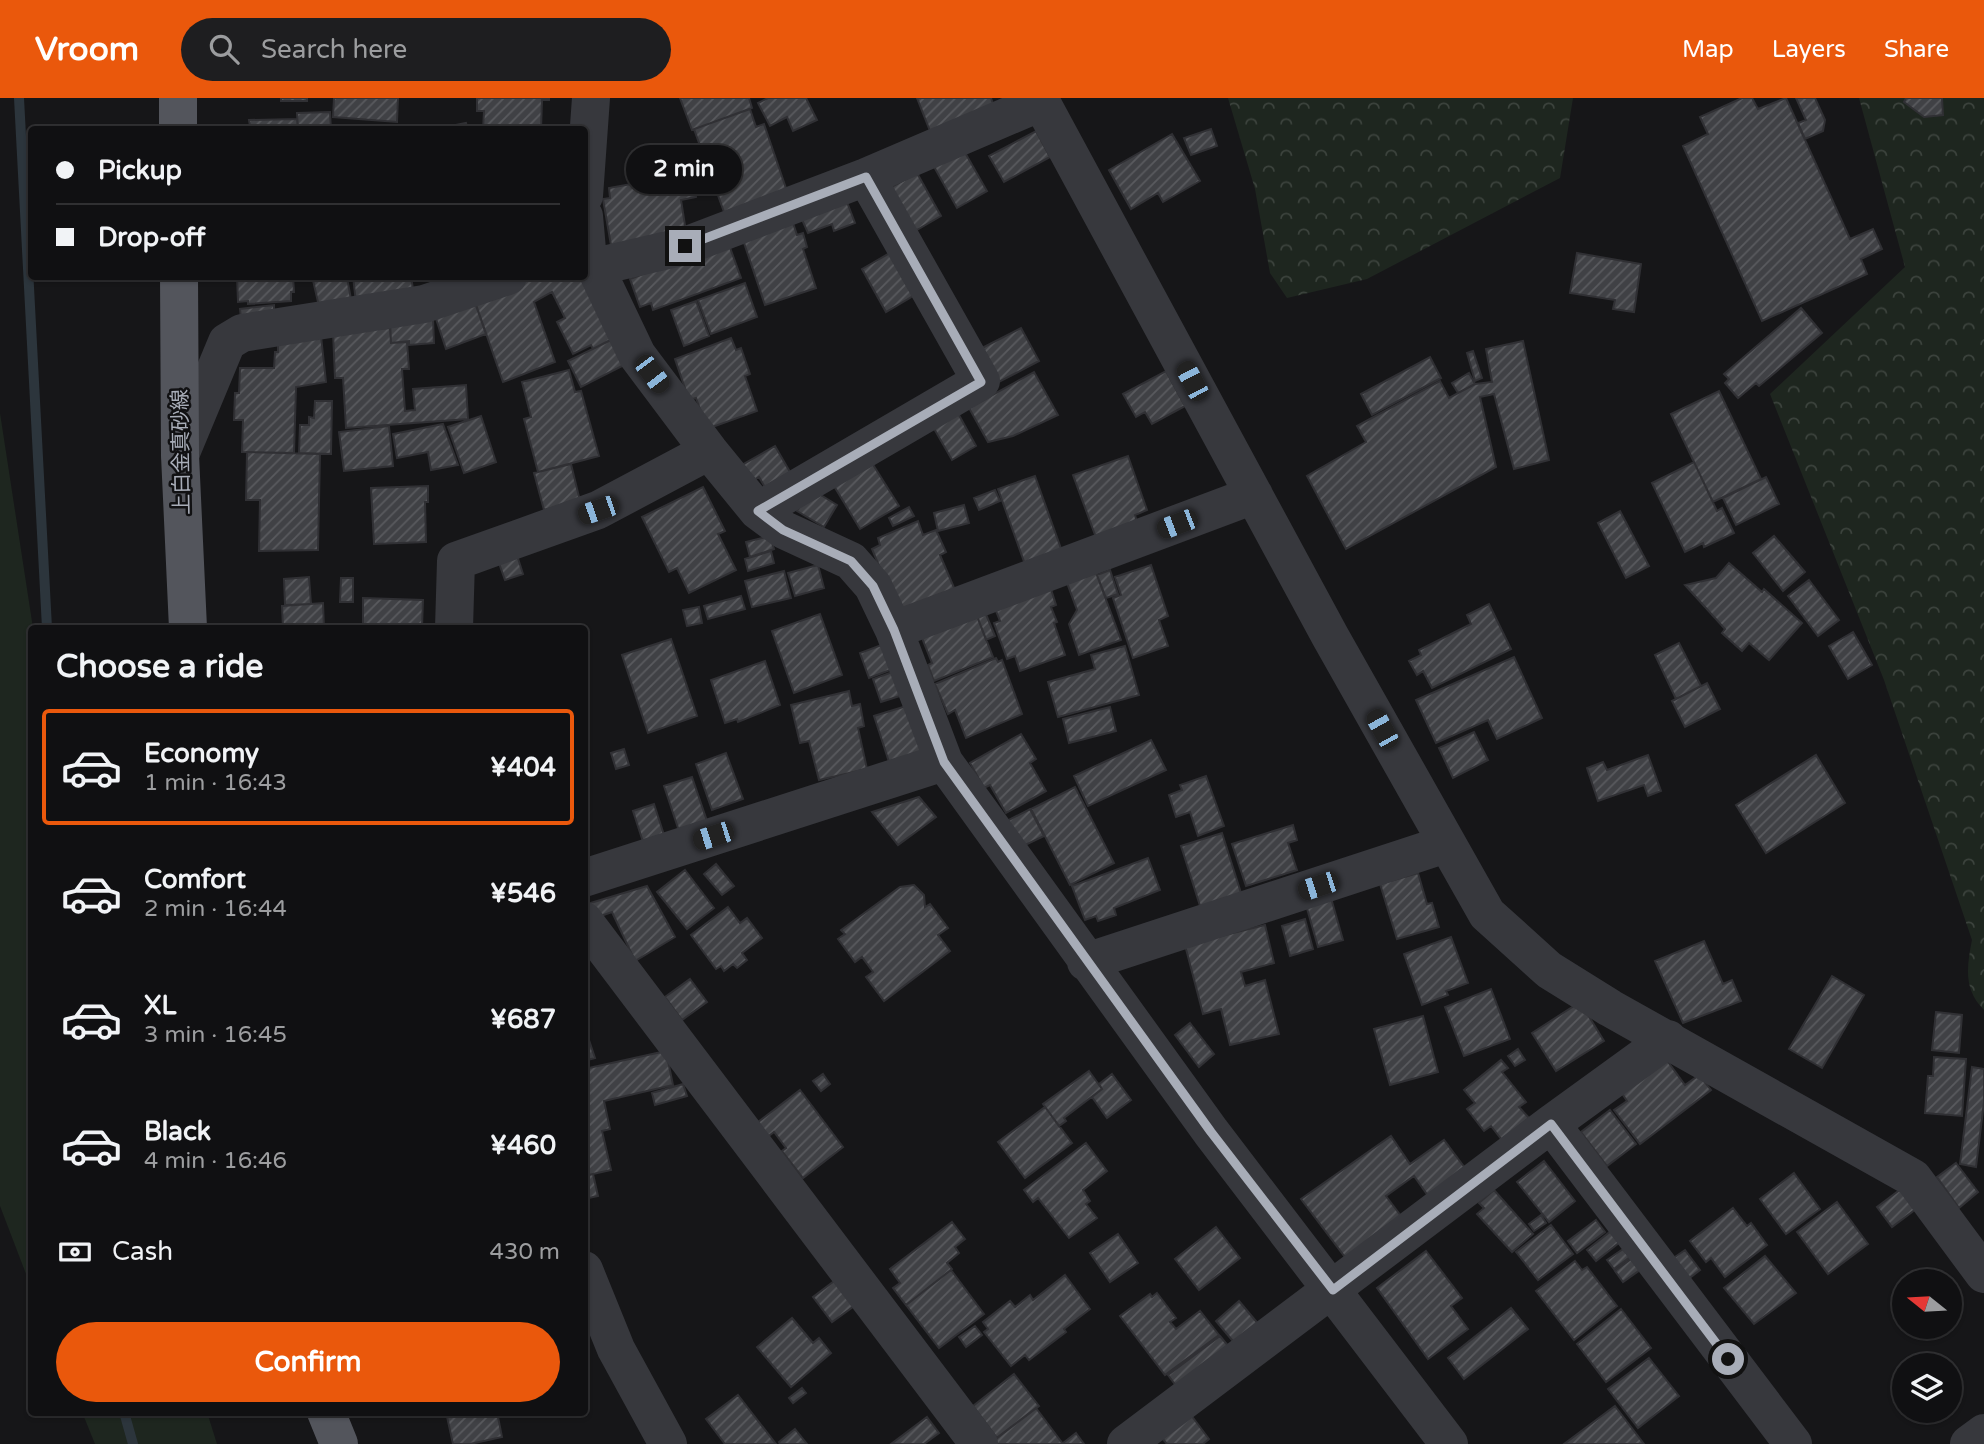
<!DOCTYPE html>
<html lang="en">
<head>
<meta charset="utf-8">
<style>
  :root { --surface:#101012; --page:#1e1e20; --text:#f1f3f6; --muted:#9c9d9f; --line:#303032; --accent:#ea580c }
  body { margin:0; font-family:"Varela Round","Noto Sans JP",sans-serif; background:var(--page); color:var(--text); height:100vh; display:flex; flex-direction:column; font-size:26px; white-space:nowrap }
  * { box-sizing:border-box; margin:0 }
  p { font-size:23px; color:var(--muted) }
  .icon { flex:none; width:38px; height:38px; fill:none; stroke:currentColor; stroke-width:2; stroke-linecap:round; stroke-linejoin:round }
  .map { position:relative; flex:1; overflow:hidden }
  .details { position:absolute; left:28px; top:527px; width:560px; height:791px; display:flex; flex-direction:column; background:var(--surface); border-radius:7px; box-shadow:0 2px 5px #0004,0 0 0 2px var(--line) }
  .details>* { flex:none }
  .banner { position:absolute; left:28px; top:28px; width:560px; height:154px; border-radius:7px; box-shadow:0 2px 5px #0004,0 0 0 2px var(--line); display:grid; align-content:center; height:154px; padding:0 28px; background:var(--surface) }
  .needle { width:46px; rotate:288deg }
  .tools { position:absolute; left:1892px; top:1171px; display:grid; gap:14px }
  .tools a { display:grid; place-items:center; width:70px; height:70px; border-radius:50%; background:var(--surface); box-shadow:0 2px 5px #0004,0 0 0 2px var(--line); font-size:35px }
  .end { position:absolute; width:32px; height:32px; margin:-16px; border:9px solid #a8adb8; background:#111; box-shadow:0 0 0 4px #111 }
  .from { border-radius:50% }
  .bubble { position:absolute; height:49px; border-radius:24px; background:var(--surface); box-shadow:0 2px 5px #0004,0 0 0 2px var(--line); font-size:23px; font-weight:800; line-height:49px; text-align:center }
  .car { position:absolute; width:21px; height:42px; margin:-21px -10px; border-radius:9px; box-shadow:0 0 5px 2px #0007; background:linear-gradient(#222 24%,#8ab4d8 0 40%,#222 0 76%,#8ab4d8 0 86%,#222 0) }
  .banner b { display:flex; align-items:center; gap:24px; height:66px; font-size:26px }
  .banner b+b { border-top:2px solid var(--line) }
  .banner i { width:18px; height:18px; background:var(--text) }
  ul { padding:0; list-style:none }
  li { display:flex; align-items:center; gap:21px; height:116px; margin:0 14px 10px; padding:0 14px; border:4px solid transparent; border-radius:7px }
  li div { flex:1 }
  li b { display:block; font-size:26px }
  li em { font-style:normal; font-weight:800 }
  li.on { border-color:var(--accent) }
  li>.icon { width:63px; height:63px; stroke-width:1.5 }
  h2 { padding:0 28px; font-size:32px; line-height:84px }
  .pay { display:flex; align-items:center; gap:18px; height:77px; padding:0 28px; font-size:26px }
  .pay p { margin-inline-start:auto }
  .cta { display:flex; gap:14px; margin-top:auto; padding:14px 28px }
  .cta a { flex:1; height:80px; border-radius:42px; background:var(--accent); color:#fff; font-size:28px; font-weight:800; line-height:80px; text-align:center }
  header { display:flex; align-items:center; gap:42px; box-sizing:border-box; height:98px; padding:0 35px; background:var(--accent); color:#fff }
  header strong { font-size:33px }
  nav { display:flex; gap:38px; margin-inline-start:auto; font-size:24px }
  .search { width:490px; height:63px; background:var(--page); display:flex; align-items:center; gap:18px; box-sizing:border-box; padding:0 24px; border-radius:38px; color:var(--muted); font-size:26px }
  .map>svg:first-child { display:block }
  .grass { fill:#1e261f }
  .forest { fill:url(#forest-crowns) }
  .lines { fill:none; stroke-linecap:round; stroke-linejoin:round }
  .stream { stroke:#2c353c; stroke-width:10 }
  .building { fill:url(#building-hatch); stroke:#303034; stroke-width:2 }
  .minor { stroke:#37383d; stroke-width:38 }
  .major { stroke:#53555c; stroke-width:38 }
  .route { stroke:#a8adb8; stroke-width:9 }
  .labels { text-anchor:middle; stroke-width:5; stroke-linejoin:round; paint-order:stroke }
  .street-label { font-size:21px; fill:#a8adb8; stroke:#111113 }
</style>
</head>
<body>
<header>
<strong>Vroom</strong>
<div class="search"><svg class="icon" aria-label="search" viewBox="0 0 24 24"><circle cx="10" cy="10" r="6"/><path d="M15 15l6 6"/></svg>Search here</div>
<nav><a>Map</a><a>Layers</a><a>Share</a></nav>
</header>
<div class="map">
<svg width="1984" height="1346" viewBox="0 0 1984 1346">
  <defs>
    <pattern id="forest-crowns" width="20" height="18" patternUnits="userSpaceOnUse" patternTransform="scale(1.75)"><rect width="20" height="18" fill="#1e261f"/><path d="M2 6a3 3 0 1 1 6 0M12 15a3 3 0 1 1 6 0" fill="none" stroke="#3c433d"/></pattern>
    <pattern id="building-hatch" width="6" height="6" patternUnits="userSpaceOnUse" patternTransform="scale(1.75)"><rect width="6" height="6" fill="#404145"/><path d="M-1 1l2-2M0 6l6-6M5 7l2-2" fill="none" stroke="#595a5e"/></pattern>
  </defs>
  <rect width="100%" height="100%" fill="#161618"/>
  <path class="grass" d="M0,315L33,530H32L31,1189L0,1108Z
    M82,1314H207L217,1346H95Z"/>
  <path class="forest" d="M1228,0H1573L1560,80L1367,181L1287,200L1270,175L1255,91Z
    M1859,0H1984V912C1963,891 1967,868 1972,842L1884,582L1770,296L1905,169Z"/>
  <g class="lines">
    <path class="stream" d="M19,0L47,530
      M124,1314L133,1346"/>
  </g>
  <path class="building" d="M281,0H307V3H281Z
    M334,0H398L397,24L333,19Z
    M477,0H549V2H542L541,32H483L484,13H477Z
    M680,0H749L752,10L692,32Z
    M768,0H806L817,22L793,33L787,19L770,28L758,5Z
    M917,0H991L994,9L930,33Z
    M1742,0H1752L1758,11L1786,0L1850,141L1873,131L1882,151L1861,161L1867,176L1762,223L1683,48L1708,36L1700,19Z
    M1796,0H1815L1825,22L1823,33L1805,41L1798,25L1806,22Z
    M1906,0H1942L1943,17L1924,19L1904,4Z
    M750,11L756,29L764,26L790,102L728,125L694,31Z
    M330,14L331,32H298L297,15Z
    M297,21L298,32H240V28H250L249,22Z
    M466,25L468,32H445V29Z
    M1211,31L1217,48L1191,57L1184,40Z
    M1036,33L1050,59L1004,84L989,58Z
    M1172,36L1200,83L1163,104L1158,95L1131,111L1109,72Z
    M963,51L987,93L957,110L933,67Z
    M692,75L696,99L681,102L687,140L612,153L603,101L610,100L609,90Z
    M917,75L941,118L908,137L884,93Z
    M845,99L855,125L834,133L832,126L808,135L800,117Z
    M792,122L797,137L803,135L807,149L803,151L816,190L765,207L742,139Z
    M728,144L741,180L653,212L651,205L640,209L630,181Z
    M895,152L913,198L886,214L862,171Z
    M1577,155L1641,166L1634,214L1613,211L1615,202L1570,195Z
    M237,178H293L294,194H291V203L248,206V203L238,204Z
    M312,178H349L347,180L351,201L321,217Z
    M353,178H411L414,198L356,205Z
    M525,178H584L618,238L593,251L591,247L573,256L557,224L565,220L552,194L534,204L555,264L503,284L473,198Z
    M745,185L757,219L711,236L698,202Z
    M474,202L486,236L446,251L434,215Z
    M696,203L709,238L684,248L671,212Z
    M274,207V213L242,231L240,211Z
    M1801,210L1822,235L1759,288L1756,285L1738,300L1725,285L1729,281L1724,276Z
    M433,220L434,245L409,247V243L391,245L390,223Z
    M390,230L391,245L407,244L409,271H402L405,313L415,312L413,291L466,287L468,321L346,330L343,280H335L333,234Z
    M1021,230L1039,263L997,285L980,251Z
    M321,238L326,284L296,289L294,355L242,354L243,322H234L235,295H239L240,270H274L275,254H278V245Z
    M617,239L630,264L581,289L568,263Z
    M731,240L736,252L741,250L750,276L745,278L757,313L707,331L696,300L689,302L675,261Z
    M1523,243L1549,362L1514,371L1494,296L1480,299L1496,369L1346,451L1307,378L1366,344L1357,328L1440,283L1449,300L1475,286L1492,284L1486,251Z
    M1473,253L1482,280L1475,283L1467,255Z
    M1430,259L1441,280L1372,317L1361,296Z
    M569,272L575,294L581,293L599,358L538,374L524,321L531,319L522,284Z
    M1166,273L1185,308L1152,326L1145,314L1136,319L1123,296Z
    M1034,274L1058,317L1013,338L988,344L969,310Z
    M1469,275L1475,286L1458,295L1452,285Z
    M1719,293L1761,381L1713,404L1671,316Z
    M315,303H332L331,356L299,355L300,327H309V319L314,320Z
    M954,308L976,348L952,362L929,322Z
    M481,318L496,364L464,375L448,329Z
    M443,326L458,367L431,372L428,354L397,360L393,336Z
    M389,328L393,368L344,373L339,334Z
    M775,348L790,374L766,391L759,379L751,384L742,367Z
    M247,354L320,356L318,452L259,453L260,402H246Z
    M1128,358L1147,412L1135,417L1139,431L1098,445L1073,377Z
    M1694,364L1717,413L1722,410L1734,435L1704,449L1703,445L1685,454L1652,385Z
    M872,365L899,408L860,431L834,388Z
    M571,366L580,403L544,412L534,375Z
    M1035,378L1064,459L1027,472L998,391Z
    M1766,379L1779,406L1736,427L1723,400Z
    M428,388V404H425L426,444L374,446L371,390Z
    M703,389L725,433L718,436L736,472L689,495L677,470L669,474L642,419Z
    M811,391L837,407L824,429L797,413Z
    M995,392L1000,403L979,412L974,400Z
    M964,407L969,425L938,433L934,415Z
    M909,409L914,418L893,428L889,420Z
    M1620,413L1649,468L1626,480L1598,425Z
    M918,423L923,437L936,432L946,454L940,457L955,492L904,514L884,480L872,451L880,447L878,440Z
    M770,438L774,451L750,459L746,444Z
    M1774,438L1805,474L1783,493L1753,455Z
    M515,451L523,476L505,482L496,457Z
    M771,453L774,465L748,473L745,461Z
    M1729,465L1762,494L1764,491L1802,525L1769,562L1749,545L1742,553L1722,535L1725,531L1685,487L1716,480Z
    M818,467L824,490L795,498L788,475Z
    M1151,467L1168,518L1159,522L1168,548L1133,560L1113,500L1121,497L1115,479Z
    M1095,472L1121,542L1079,557L1069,526L1077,512L1066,482Z
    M1110,472L1118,496L1106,500L1097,477Z
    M784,473L791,500L752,509L745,483Z
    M309,479L311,506L285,507L284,481Z
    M341,480H353V504H340Z
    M1809,482L1839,522L1818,538L1788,498Z
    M1050,488L1056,507L1051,509L1057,524L1054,525L1065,557L1020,573L1015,558L1007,561L994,525L1000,523L994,508Z
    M741,498L745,511L708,521L704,508Z
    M363,500L423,502L422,530H363Z
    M323,505L324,530H283L282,508Z
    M1489,506L1511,551L1432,590L1423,573L1417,577L1409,563L1421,557L1419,552L1471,526L1467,517Z
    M699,509L702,525L687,528L683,512Z
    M985,514L995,538L986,542L977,518Z
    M820,516L842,577L794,595L772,533Z
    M977,518L993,559L934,583L928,567L932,565L922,540Z
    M1853,534L1872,567L1848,581L1829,548Z
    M671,541L697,618L648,635L622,557Z
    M1679,545L1701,588L1676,601L1655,557Z
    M884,546L893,571L869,580L860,555Z
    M1125,548L1139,597L1058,619L1048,584L1095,571L1091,557Z
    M1514,559L1542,620L1497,641L1488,622L1436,645L1416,602Z
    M996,560L998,564L1002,562L1022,616L966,640L955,612L948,616L935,586Z
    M765,563L780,607L738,624L737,621L725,625L711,582Z
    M898,572L906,596L881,604L873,581Z
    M1707,585L1720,611L1685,629L1672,603Z
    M849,593L852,608L860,606L864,628L858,630L867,671L819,682L809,643L800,645L791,607Z
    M916,605L932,653L890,667L874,618Z
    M1110,609L1116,633L1069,645L1063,621Z
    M1474,634L1488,662L1453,680L1439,650Z
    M1021,636L1036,661L1030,665L1046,693L1006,715L990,687L984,690L970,665Z
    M1151,642L1166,672L1088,708L1074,678Z
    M624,651L629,667L616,671L611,655Z
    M726,655L743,701L712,712L696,666Z
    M1648,657L1661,693L1648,698L1644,687L1598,703L1587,670L1603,664L1607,672Z
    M1816,657L1845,705L1766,755L1736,707Z
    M1206,678L1224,728L1198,738L1190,714L1176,719L1169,697L1182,692L1180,687Z
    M692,679L708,726L680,736L664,688Z
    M1075,689L1114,765L1070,787L1031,711Z
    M919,699L936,719L898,747L872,714Z
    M654,706L665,740L644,747L633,713Z
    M1030,711L1044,738L1019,750L1005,724Z
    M1293,727L1297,742L1288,745L1297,772L1246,788L1232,746Z
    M1222,735L1242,798L1201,811L1181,748Z
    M1148,760L1160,792L1114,810L1116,817L1098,823L1096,818L1085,822L1072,788Z
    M716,766L734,788L722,797L704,776Z
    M685,772L714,810L687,831L657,794Z
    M1418,775L1427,806L1432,805L1439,829L1397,841L1380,786Z
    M914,787L924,797L925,809L930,806L948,830L938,837L950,853L884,903L866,879L873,874L862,859L855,864L838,841L845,836L841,832L900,789Z
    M647,788L675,839L635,863L612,814L598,819L587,806Z
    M1331,800L1343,842L1318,849L1306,807Z
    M728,809L740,825L747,820L762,840L742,855L747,862L737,870L733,866L724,873L721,868L716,871L691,837Z
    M1305,821L1313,851L1290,858L1282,828Z
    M1265,827L1274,865L1241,874L1245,888L1265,882L1279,936L1230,947L1221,911L1203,916L1185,847Z
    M1451,839L1468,885L1446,893L1448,897L1422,907L1404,856Z
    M1704,843L1723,886L1732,882L1741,903L1683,925L1655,863Z
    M1832,878L1864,897L1822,970L1789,951Z
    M690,881L707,904L682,922L665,899Z
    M1491,891L1510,941L1464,958L1445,909Z
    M1577,906L1585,912L1604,943L1556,973L1532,935Z
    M1936,914L1962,917L1959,955L1932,952Z
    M1423,918L1438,974L1390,987L1374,931Z
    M1190,925L1214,956L1199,969L1175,937Z
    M584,927L595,960L584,963Z
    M1518,951L1525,962L1515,968L1508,958Z
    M666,953L673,987L604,1003L610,1031L602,1033L611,1072L584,1078V971Z
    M1934,959L1966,961L1962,1018L1925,1015L1928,978H1933Z
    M1666,961L1685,987L1699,977L1711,992L1640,1046L1614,1012L1627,1003L1621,994Z
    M1501,962L1508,970L1502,974L1526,1004L1519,1009L1529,1020L1502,1042L1491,1028L1484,1033L1467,1011L1475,1005L1464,992Z
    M1972,969L1984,971V1004L1976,1069L1960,1066Z
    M1089,973L1102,991L1064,1020L1066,1023L1059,1028L1043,1006Z
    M823,976L830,986L821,993L813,983Z
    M1112,976L1131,1002L1107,1020L1092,999L1102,991L1099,986Z
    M683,986L687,998L655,1007L652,995Z
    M800,992L843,1049L803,1080L782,1053L786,1050L774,1034L765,1041L754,1027Z
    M1045,1009L1072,1045L1025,1080L998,1044Z
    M1610,1012L1636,1046L1607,1068L1581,1034Z
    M1391,1038L1410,1066L1444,1042L1468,1074L1431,1102L1414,1078L1386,1098L1404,1122L1348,1163L1301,1101Z
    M1086,1045L1107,1073L1083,1092L1090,1103L1086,1106L1097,1120L1069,1140L1038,1100L1033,1104L1024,1092Z
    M1544,1063L1575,1103L1549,1124L1517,1084Z
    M1956,1065L1978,1094L1959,1110L1937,1079Z
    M1794,1075L1820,1111L1786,1136L1760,1101Z
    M593,1076L598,1098L584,1101V1078Z
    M1901,1091L1916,1111L1892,1129L1877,1109Z
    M1494,1092L1533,1136L1512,1154L1477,1116L1484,1110L1479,1105Z
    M1837,1104L1868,1146L1828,1176L1797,1134Z
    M1733,1110L1747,1128L1751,1125L1767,1147L1725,1179L1711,1160L1706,1164L1690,1143Z
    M1541,1117L1546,1125L1534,1133L1529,1126Z
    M1596,1122L1605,1134L1577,1155L1568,1143Z
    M952,1124L965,1141L955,1149L959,1155L947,1165L952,1171L906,1207L893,1190L900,1185L890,1171Z
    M1551,1127L1573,1156L1538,1182L1516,1154Z
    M1216,1129L1240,1160L1199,1192L1175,1161Z
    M1611,1133L1620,1144L1596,1163L1587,1152Z
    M1118,1136L1138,1165L1110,1184L1090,1155Z
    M1623,1151L1630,1159L1614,1171L1607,1162Z
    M1685,1152L1700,1172L1687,1182L1672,1161Z
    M1426,1153L1462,1200L1451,1208L1468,1231L1428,1261L1377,1190Z
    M1765,1158L1796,1195L1754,1226L1724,1190Z
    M1631,1161L1640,1172L1623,1184L1615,1173Z
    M1575,1163L1582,1172L1587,1169L1617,1208L1574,1242L1536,1193Z
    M951,1172L984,1216L939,1250L906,1207Z
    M1065,1177L1090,1211L1064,1231L1066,1234L1029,1262L1025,1257L1011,1268L984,1234L988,1231L983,1224L1010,1203L1015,1209L1030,1197L1033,1202Z
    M837,1181L857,1206L832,1224L813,1199Z
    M1157,1195L1176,1220L1170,1224L1176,1231L1200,1213L1219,1237L1165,1277L1120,1218L1150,1196L1152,1199Z
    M1239,1203L1260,1228L1237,1248L1216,1223Z
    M1511,1210L1528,1231L1464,1281L1448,1260Z
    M1621,1211L1651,1250L1606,1284L1577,1246Z
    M792,1220L813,1245L819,1240L831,1255L791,1289L757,1249Z
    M975,1228L982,1237L966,1249L959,1239Z
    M1220,1238L1230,1250L1177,1289L1168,1277Z
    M1649,1260L1679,1298L1638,1330L1608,1291Z
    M1014,1276L1039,1308L997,1340L973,1308Z
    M802,1290L806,1295L793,1305L789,1300Z
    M738,1297L776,1346H725L706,1321Z
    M1615,1308L1644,1346H1564Z
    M1036,1310L1063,1346H997L994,1342Z
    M446,1314H497L502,1339L470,1346H453Z
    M1191,1317L1209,1341L1203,1346H1167L1161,1339Z
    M927,1319L939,1335L924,1346H891Z
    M795,1331L807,1346H780L779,1344Z
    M1076,1335L1084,1346H1064L1063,1345Z"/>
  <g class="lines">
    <path class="minor" d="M1039,0L1330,538L1487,816L1549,872L1610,910L1913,1080L1984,1176
      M584,98L591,0
      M584,118L587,152L637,257L709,353L758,413L784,432L851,463L873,488L894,532L944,664L1211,1034L1449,1346
      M595,169L685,148L866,79L1041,4
      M180,357L227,244L242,235L424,206L508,178
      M758,413L981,283L866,79
      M454,530L456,463L598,412L709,353
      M894,532L1254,397
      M584,780L944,664
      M584,823L979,1346
      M1086,864L1446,746
      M1551,1026L1793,1346
      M584,1172L616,1251L668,1346
      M1126,1346L1551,1026L1668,941
      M1969,1346L1984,1335"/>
    <path class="major" d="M178,0V32
      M179,178L180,357L188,530
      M326,1314L339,1346"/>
  </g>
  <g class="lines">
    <path class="route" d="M685,148L866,79L981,284L758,413L783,432L851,463L873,488L894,532L944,664L1211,1034L1333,1192L1551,1026L1728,1261"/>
  </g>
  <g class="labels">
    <g class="street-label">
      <text transform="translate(181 354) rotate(-91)" y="7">上白金真砂線</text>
    </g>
  </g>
</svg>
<div class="tools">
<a><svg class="needle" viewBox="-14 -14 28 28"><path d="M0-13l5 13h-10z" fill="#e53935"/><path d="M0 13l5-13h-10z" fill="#9c9d9f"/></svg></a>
<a><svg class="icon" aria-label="layers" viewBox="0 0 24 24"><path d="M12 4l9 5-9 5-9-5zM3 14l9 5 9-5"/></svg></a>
</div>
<i class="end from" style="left:1728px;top:1261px"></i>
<i class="end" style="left:685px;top:148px"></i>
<div class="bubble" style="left:626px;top:47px;width:116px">2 min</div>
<i class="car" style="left:652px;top:276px;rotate:143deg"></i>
<i class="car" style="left:1192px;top:283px;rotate:332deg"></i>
<i class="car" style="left:598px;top:412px;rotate:251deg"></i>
<i class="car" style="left:1177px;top:426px;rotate:249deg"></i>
<i class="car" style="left:1382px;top:631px;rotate:331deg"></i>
<i class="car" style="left:713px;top:738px;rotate:252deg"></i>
<i class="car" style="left:1318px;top:788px;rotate:252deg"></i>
<div class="banner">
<b><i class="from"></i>Pickup</b>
<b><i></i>Drop-off</b>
</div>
<section class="details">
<h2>Choose a ride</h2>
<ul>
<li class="on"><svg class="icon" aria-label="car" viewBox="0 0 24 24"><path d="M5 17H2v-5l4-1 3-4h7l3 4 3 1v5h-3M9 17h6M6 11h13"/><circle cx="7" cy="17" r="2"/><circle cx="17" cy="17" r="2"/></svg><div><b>Economy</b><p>1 min · 16:43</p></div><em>¥404</em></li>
<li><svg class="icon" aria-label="car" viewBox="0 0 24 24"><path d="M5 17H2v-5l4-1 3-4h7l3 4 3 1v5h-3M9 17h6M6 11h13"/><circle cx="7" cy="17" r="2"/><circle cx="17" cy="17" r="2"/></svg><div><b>Comfort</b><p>2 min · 16:44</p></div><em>¥546</em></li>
<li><svg class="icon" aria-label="car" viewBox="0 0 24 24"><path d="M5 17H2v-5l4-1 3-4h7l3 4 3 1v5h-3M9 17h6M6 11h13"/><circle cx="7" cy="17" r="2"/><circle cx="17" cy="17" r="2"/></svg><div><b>XL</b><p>3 min · 16:45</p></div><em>¥687</em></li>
<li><svg class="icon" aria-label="car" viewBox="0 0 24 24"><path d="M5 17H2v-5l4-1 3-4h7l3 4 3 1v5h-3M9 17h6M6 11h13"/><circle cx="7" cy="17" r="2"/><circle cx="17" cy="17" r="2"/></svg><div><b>Black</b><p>4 min · 16:46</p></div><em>¥460</em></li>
</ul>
<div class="pay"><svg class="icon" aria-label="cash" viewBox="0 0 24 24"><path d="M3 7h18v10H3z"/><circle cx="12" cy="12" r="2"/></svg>Cash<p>430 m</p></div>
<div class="cta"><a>Confirm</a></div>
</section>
</div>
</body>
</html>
